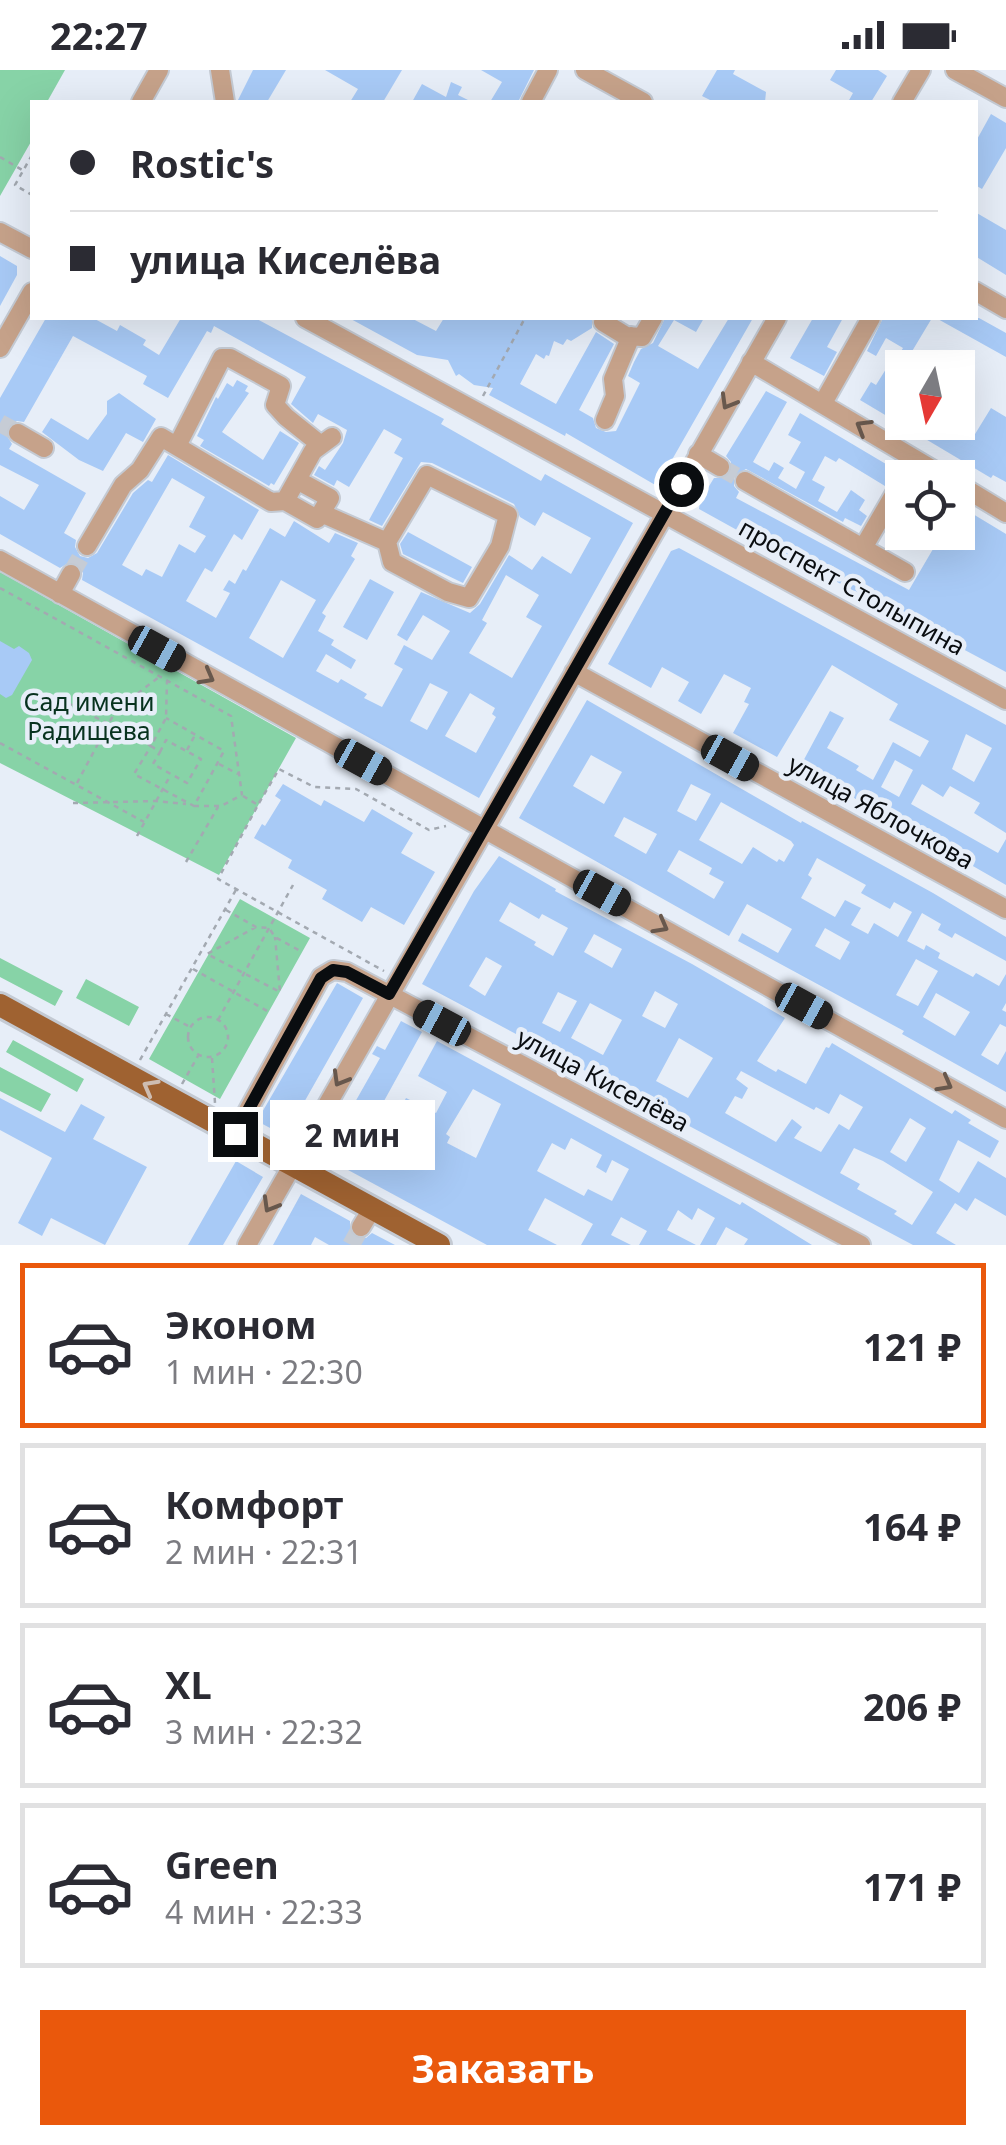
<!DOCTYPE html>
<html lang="ru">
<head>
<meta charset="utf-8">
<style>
  :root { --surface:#fff; --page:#f2f2f3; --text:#2b2b33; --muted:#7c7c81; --line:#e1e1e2; --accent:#ea580c }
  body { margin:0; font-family:"Noto Sans",sans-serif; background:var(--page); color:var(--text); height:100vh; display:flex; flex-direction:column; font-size:38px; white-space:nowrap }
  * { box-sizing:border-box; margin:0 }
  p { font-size:32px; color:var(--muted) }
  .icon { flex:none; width:55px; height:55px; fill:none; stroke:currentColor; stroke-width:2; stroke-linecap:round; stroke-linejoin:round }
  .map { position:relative; height:1175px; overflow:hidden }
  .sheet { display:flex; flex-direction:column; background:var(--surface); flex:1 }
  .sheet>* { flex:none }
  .guide { position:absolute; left:30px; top:30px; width:948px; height:220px; border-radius:0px; box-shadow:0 10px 40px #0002; display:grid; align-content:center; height:220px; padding:0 40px; background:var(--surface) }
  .needle { width:65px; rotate:189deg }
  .tools { position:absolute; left:885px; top:280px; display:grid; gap:20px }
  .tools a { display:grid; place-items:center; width:90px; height:90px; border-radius:0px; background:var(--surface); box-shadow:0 10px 40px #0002; font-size:50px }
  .end { position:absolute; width:45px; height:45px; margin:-22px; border:12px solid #0a0d10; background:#fff; box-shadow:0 0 0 5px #fff }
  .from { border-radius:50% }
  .bubble { position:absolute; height:70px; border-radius:0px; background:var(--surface); box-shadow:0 10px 40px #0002; font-size:32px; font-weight:700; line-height:70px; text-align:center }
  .car { position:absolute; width:30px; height:60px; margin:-30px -15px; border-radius:12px; box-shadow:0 0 8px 2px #0007; background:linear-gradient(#222 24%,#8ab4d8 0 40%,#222 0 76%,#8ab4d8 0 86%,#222 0) }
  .guide b { display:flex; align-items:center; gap:35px; height:95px; font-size:38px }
  .guide b+b { border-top:2px solid var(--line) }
  .guide i { width:25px; height:25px; background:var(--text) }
  ul { padding:18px 0 0; list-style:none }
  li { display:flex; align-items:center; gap:30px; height:165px; margin:0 20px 15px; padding:0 20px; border:5px solid var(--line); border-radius:0px }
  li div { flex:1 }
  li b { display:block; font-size:38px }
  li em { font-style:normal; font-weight:700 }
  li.current { border-color:var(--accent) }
  li>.icon { width:90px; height:90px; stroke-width:1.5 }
  .cta { display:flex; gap:20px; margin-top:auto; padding:20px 40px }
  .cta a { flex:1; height:115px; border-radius:0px; background:var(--accent); color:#fff; font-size:40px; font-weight:700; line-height:115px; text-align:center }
  .status { display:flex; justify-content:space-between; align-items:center; height:70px; padding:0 50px; background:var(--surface); direction:ltr }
  .status svg { height:28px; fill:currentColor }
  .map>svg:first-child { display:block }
  .green { fill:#87d3a7 }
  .building { fill:#a8caf6; fill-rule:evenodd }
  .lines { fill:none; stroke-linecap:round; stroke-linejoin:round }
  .minor-tunnel { stroke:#c6ccd5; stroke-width:18; stroke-dasharray:18 9; stroke-linecap:butt }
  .minor-casing { stroke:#c4cad3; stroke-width:22 }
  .major-casing { stroke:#c4cad3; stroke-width:28 }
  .path { stroke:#a3a9b1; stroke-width:2.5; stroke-dasharray:5 5; stroke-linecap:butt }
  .minor { stroke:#c6a28a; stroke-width:18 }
  .major { stroke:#9f6231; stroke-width:22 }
  .oneway { stroke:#68584d }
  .oneway2 { stroke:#cebdb2 }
  .route { stroke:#0a0d10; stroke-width:12 }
  .labels { text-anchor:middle; stroke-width:9; stroke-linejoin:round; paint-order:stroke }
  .street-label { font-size:25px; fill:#0a0d10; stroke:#e7eef8 }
  .park-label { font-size:25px; fill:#07321e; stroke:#e7eef8 }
</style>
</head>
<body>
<div class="status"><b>22:27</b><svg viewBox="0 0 49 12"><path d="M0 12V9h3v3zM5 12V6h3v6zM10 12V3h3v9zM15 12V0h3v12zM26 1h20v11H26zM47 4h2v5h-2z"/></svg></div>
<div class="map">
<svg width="1006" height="1175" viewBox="0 0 1006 1175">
  <rect width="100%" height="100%" fill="#e7eef8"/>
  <path class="green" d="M0,0H65L47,32H32V70L0,126Z
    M0,502L296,668L219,805L0,693Z
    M240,829L310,868L220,1029L149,989Z
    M0,888L63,921L55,936L0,907Z
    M86,909L139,937L129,956L76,928Z
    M13,970L84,1009L77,1022L6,982Z
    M0,997L51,1024L41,1042L0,1021Z"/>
  <path class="building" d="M253,0H286L267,32H237Z
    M325,0H402L383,32H350L358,19Z
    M481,0H534L518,32H490L502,12Z
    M717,0H735L733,4L766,22L765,32H714L702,26Z
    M836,0H878L887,6L871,32H848L853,23L830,10Z
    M451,12L462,17L458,25L472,32H412L422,14L446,27Z
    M991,44L1006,53V78L982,119L975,115V73Z
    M975,142L1006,160V205L975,186Z
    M0,186L17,196V205L0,236Z
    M46,248H93L117,261L120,255L146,270L143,275L159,285L181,248H255L444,349L441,354L541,411L545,404L633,453L479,728L82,510L83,503L78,494L70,492L60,498L0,464V426L24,440L39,415L0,395V328ZM214,256L306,307L291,334L313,353L318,344L347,360L343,373L325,400L319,396L314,405L334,416L337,410L349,417L384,359L402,369L394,383L403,388L369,450L382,456L421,392L432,393L514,434L520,447L535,456L543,442L591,468L571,504L542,486L532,500L509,485L480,534L470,543L421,522L397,565L407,571L423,545L450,561L432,590L404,575L394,594L403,599L382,637L364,628L367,624L341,609L338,613L316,601L326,584L351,599L356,590L331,575L334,570L318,561L326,546L322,543L355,489L351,486L358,473L335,463L329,473L294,451L285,467L270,458L246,501L243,499L235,514L229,510L223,520L230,523L216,548L186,531L205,498L212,502L234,464L242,470L259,440L168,385L152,412L148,410L133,423L97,483L88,488L80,486L75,477L76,470L64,463L86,423L9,379L12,374L6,364L8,356L17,351L24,352L73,266L147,306L143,314L168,328L207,261L211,263ZM172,408L205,427L189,457L206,466L195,483L179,474L162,507L146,499L142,506L122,495ZM506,505L539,525L526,547L542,556L512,608L469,583L487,553L482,550ZM281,510L316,530L283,588L249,568ZM430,613L448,622L427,660L410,651ZM470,623L495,638L492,644L496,647L476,683L445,666Z
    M349,248H411L436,261L444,248H592V258L571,271L567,269L563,275L554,271L549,286L546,285L544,289L536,284L520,314L556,334L596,262L614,274L579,340L593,348L596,358L606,362L616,361L640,313L628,306L634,292L641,279L653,273L665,248H704L696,262L674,250L658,276L698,299L729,248H753L657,416L566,363L565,366L489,325L493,318L474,315L459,304L456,306L448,290L417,285Z
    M813,248H843L827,277L837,282L824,306L790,288Z
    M883,248H932L902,298V352H959L955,359L972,369L991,338L1006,347V412L993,405L991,408L860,330L871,312L876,315L886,299L889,301L903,278L886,268L876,286L867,281Z
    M936,248H979L1006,263V287Z
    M237,310L248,316L245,321L249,323L222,362L263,390L280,361L299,373L274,415L271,413L269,416L200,376L204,370L197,366L216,327L218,329L227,313L233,317Z
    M766,321L787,332L753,392L769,401L774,392L784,398L778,408L796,419L805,402L789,393L801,372L788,365L800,343L896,400L885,416L839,388L836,392L825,386L812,410L825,417L818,431L837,442L851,420L865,430L859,440L867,446L861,456L845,448L843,452L746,399L734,406V416L739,422L736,428L909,520L943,462H958V435L1006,464V602L809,497L807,499L699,439L700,431L714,408H725L731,402V392L726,386Z
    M119,323L156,349L143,372L126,363L103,401L79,390L42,362L51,348L88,370L107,344V331Z
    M408,462L472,497L463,513L403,484L400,474Z
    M679,478L1006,655V763L974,743L980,733L950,716L943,727L922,714L911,734L998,783L1006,769V815L800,697L830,641L844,648L827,678L859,696L856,700L873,710L893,672L920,687L929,671L889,650L898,634L832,595L777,687L733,663L749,634L744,632L751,618L724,604L701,644L678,631L689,612L662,597L651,618L608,594L671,481ZM966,664L992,678L974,712L952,699ZM895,690L913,700L899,727L881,717Z
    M370,509L394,522L367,570L343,557Z
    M0,571L14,579L19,576L29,583L32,590L12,625L6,628L0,624Z
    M587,630L801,753L802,751L933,823L1006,867V891L955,863L952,868L938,860L941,854L922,843L907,871L924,880L926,875L940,883L938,888L973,907L976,903L999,916L1006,904V933L1002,940L1006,942V957L1000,954L981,985L998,995L1006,981V1022L902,964L904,961L738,871L742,863L778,883L792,859L747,834L729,866L519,748ZM591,685L622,702L604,734L573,716ZM691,714L711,724L696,751L677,741ZM721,732L791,771L794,775L784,792L779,789L777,792L753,777L742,794L699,770ZM624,747L657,764L646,784L614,766ZM679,780L712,798L709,804L724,812L714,829L667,801ZM817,788L866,815L861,823L890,839L894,832L912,842L898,867L874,853L868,864L851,855L861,838L845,830L835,847L801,828L812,808L808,805ZM825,858L850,872L840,890L815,876ZM916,889L938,901L918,936L896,925ZM936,923L970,942L955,966L923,947Z
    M283,714L321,736L324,730L364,752L372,739L413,763L401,783L435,802L404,855L371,837L362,852L322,829L327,820L288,798L292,790L254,768L262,754L265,756L281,730L275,726Z
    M499,786L556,819L555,821L692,894L785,948L757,991L776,1002L778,999L806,1014L826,977L829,978L832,973L952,1044L955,1040L971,1050L968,1053L999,1071L990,1088L958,1070L939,1110L959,1123L978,1091L1006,1108V1146L975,1128L967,1141L955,1133L936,1163L956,1175H913L422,914L474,821ZM510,832L539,849L542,844L568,858L553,886L534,875L536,872L499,851ZM594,864L622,879L612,898L584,882ZM486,887L502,896L485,926L469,916ZM655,921L678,934L665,958L642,946ZM558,922L577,931L560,962L542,953ZM590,933L622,950L603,985L571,968ZM679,968L713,988L688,1028L656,1011ZM741,1001L814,1040L816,1037L829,1044L840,1024L863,1037L849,1060L839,1054L821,1082L794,1068L802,1057L792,1049L776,1072L725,1043L735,1026L742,1029L748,1018L736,1009ZM910,1048L926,1058L906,1092L890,1082ZM854,1078L883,1091L933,1122L912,1155L894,1144L897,1141L857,1119L860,1114L840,1103Z
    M337,913L363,928L285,1066L257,1051Z
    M401,951L422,962L384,1031L400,1040L406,1028L436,1043L447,1022L418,1006L437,971L740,1135L742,1132L812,1175H744L748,1169L726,1157L716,1175H700L715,1148L698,1138L692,1150L678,1140L667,1160L696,1175H639L647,1161L621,1147L611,1165L631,1175H581L593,1154L545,1128L528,1160L557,1175H487L324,1087L380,988L372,984L377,976L385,980ZM473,1019L501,1034L476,1088L447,1073L450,1067L446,1064ZM376,1043L426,1069L412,1098L361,1072ZM571,1068L602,1085L596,1097L606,1103L612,1090L629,1099L612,1131L588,1119L584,1126L537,1101L552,1073L565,1080Z
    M0,1028L65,1062L81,1034L105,1047L93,1069L147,1097L105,1175L51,1148L42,1166L18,1153L52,1088L0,1060Z
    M236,1091L263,1107L223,1175H188Z
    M301,1124L350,1151V1162L355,1168H366L372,1163L395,1175H329L315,1167L311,1175H273Z"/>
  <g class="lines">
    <path class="minor-tunnel" d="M0,353L18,363
      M720,397L745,411
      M71,504L87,476
      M351,1175L361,1157"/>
    <defs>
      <path id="minor" d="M220,0L225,32
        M585,0L643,32
        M955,0L1006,28
        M141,32L159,0
        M531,32L548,0
        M902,32L921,0
        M0,162L32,179
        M975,221L1006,239
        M305,248L1006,630
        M603,252L626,266L642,267L653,248
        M0,278L32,222
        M751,292L947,408
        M823,333L871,248
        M605,350L615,326L613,309L631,266
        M18,363L44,378
        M177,376L222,288H230L281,316L275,335L286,347L321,375
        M698,384L720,397
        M427,405L508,445L500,476L469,528L448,522L392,492L387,472Z
        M297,410L330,428L321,443
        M745,411L863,478L902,411
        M958,414L1006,443
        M285,431L313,381L332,367
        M87,476L123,415L140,400L161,367L271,432L285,431L317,449L321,443L387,472
        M863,478L905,502
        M0,490L1006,1049
        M60,524L71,504
        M574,602L1006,839
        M235,1064L321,907L333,900L347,902L861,1175
        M361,1157L372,1139
        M247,1175L777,248"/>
      <path id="major" d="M0,935L439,1175"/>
    </defs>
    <use href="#minor" class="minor-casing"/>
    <use href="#major" class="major-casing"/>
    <path class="path" d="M32,85L15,115L32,125
      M0,87L24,101
      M483,326L525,248
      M0,518L231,646L242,725
      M68,633L151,676L134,704L194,736L224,681L166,648
      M0,673L144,752
      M187,680L195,665
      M160,682L166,670L201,689L187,713L153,694L160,682L151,676L166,648L167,611
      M219,694L238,704
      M77,713L116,640L159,607
      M243,726L258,735L218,809L384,901
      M73,733L156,731L186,734
      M259,733L279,699L314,717L356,719L429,760L446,756
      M194,736H221L242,725
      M137,766L170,706
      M186,792L218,737
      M226,840L256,857L269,858L275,867L302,882
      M256,857L207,884L280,922L275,867
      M193,899L269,942
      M166,944L190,957
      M188 967a20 20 0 1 1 40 0a20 20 0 1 1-40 0Z
      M218,950L293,815
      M212,988L215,1033
      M140,990L237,818
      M182,1014L198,986"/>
    <use href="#minor" class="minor"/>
    <use href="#major" class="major"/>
  </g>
  <defs><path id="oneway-chevron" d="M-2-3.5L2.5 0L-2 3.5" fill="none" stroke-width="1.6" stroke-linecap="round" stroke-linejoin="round" transform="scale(2.5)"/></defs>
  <g class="oneway">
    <use href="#oneway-chevron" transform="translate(728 332) rotate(120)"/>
    <use href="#oneway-chevron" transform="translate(863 357) rotate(-149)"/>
    <use href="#oneway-chevron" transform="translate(207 607) rotate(29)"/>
    <use href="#oneway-chevron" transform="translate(661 856) rotate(29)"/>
    <use href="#oneway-chevron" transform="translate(340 1009) rotate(120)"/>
    <use href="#oneway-chevron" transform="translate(945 1014) rotate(29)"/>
    <use href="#oneway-chevron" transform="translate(270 1135) rotate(120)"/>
  </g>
  <use class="oneway2" href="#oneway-chevron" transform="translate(150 1017) rotate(-151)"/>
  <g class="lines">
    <path class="route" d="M235,1064L321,908L333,900L347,902L389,924L681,414"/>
  </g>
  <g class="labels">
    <g class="street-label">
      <text transform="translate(852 517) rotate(29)" y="9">проспект Столыпина</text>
      <text transform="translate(881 742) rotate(29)" y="9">улица Яблочкова</text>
      <text transform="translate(603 1010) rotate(28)" y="9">улица Киселёва</text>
    </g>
    <g class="park-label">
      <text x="89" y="641">Сад имени<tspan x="89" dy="29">Радищева</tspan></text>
    </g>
  </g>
</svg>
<div class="tools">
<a><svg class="needle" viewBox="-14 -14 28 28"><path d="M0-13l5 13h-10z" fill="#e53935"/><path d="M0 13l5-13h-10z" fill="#7c7c81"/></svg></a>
<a><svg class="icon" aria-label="locate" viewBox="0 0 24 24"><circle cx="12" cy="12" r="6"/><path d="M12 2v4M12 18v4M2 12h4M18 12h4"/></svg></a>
</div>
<i class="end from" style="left:681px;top:414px"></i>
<i class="end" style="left:235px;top:1064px"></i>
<div class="bubble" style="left:270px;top:1030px;width:165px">2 мин</div>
<i class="car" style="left:157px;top:579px;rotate:119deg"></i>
<i class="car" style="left:730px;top:688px;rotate:119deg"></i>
<i class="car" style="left:363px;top:692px;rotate:119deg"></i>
<i class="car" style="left:602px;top:823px;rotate:119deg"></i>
<i class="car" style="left:804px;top:936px;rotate:119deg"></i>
<i class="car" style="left:442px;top:953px;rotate:298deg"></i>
<div class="guide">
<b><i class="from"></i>Rostic's</b>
<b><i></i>улица Киселёва</b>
</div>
</div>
<section class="sheet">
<ul>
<li class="current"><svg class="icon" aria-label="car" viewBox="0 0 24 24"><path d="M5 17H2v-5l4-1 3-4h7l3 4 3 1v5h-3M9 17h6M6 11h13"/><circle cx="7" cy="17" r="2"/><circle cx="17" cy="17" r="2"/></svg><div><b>Эконом</b><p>1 мин · 22:30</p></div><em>121 ₽</em></li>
<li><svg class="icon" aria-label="car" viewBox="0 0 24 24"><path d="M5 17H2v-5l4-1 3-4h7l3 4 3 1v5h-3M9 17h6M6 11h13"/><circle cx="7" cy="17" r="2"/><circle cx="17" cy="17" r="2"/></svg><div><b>Комфорт</b><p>2 мин · 22:31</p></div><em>164 ₽</em></li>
<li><svg class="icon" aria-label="car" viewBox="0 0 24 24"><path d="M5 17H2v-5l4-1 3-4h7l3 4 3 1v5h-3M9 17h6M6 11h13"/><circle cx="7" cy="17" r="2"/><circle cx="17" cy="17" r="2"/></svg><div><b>XL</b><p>3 мин · 22:32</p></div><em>206 ₽</em></li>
<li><svg class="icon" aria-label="car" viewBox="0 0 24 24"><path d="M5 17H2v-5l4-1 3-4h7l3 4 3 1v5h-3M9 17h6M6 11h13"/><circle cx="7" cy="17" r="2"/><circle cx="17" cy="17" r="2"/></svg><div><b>Green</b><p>4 мин · 22:33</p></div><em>171 ₽</em></li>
</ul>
<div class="cta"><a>Заказать</a></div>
</section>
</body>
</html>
